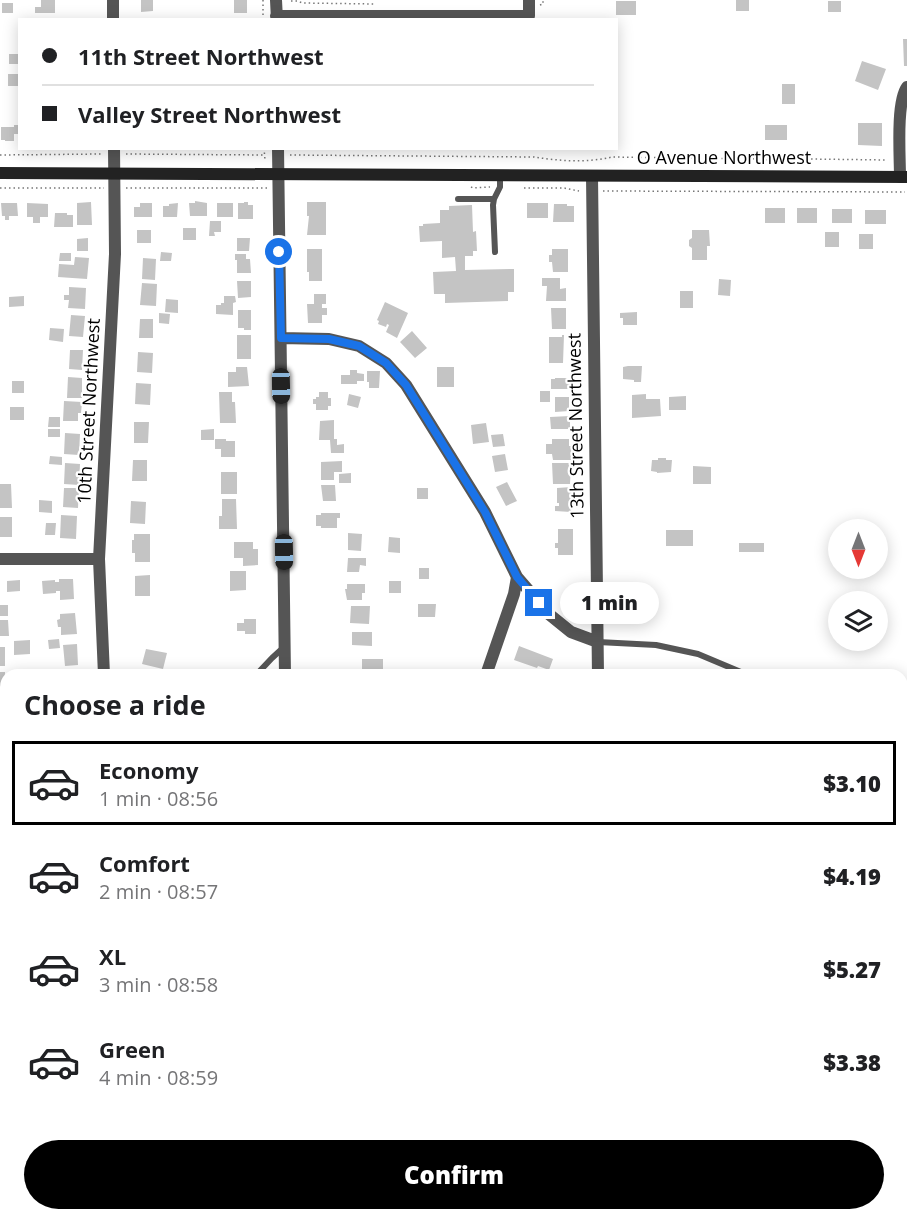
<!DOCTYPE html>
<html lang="en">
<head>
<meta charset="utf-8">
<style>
  :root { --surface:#fff; --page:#f6f6f6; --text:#202124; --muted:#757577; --line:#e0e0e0; --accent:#000 }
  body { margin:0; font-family:"Open Sans",sans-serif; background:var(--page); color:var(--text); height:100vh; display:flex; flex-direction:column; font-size:22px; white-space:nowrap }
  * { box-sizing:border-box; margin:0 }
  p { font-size:20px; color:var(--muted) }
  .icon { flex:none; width:33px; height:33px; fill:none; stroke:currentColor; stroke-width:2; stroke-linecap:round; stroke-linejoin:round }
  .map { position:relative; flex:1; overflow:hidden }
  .drawer { position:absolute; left:0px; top:669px; width:908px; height:552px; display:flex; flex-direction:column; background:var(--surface); border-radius:18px 18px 0 0; box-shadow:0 3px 15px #0003 }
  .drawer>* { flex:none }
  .banner { position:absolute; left:18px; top:18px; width:600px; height:132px; border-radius:0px; box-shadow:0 3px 15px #0003; display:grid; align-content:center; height:132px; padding:0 24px; background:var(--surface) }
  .needle { width:39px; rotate:180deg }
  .buttons { position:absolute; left:828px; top:519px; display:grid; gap:12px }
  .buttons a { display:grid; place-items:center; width:60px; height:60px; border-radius:50%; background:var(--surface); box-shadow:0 3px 15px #0003; font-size:30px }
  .end { position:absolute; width:27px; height:27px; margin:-14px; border:8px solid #1a73e8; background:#fff; box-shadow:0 0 0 3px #fff }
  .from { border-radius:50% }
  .bubble { position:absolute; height:42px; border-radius:21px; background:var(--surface); box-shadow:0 3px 15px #0003; font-size:20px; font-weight:800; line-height:42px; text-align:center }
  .car { position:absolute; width:18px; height:36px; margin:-18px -9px; border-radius:8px; box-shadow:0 0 4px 2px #0007; background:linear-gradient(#222 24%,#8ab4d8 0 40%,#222 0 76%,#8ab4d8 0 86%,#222 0) }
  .banner b { display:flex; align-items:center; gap:21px; height:57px; font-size:22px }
  .banner b+b { border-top:2px solid var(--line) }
  .banner i { width:15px; height:15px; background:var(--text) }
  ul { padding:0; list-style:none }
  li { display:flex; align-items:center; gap:18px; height:84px; margin:0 12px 9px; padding:0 12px; border:3px solid transparent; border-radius:0px }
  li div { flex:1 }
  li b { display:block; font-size:22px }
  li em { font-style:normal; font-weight:800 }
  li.active { border-color:var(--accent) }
  li>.icon { width:54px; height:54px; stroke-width:1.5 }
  h2 { padding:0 24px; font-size:27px; line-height:72px }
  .button { display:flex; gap:12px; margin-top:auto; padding:12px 24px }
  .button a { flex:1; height:69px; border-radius:36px; background:var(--accent); color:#fff; font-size:24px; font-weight:800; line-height:69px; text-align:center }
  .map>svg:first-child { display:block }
  .green { fill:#dcdcdc }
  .building { fill:#c4c4c4 }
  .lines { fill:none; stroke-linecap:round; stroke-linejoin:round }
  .path { stroke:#777; stroke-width:1.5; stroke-dasharray:1.5 3; stroke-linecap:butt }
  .lane { stroke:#555; stroke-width:6 }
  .street { stroke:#555; stroke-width:12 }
  .secondary { stroke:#222; stroke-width:12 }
  .route { stroke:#1a73e8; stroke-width:8 }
  .labels { text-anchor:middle; stroke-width:4.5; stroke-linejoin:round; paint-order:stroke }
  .street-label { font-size:18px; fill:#000; stroke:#fff }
</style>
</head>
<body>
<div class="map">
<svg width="907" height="1221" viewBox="0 0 907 1221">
  <rect width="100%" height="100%" fill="#fff"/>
  <path class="green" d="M902,801H907V1221H0V1157L6,1154V1215H902Z
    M0,846L6,855V1072L0,1075Z"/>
  <path class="building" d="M41,0H55V13H35V7H41Z
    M141,0H153V11L141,12Z
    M234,0H247V13H234Z
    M736,0H749V11H736Z
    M616,1H636V15H616Z
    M828,1H841V12H828Z
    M2,3H13V13H2Z
    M903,39H907V66H904Z
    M9,54H20V64H9Z
    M862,61L886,69L878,90L855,81Z
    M8,74H20V86H8Z
    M782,84H795V104H782Z
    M858,123H882V146L858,145Z
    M14,125H20V134H14V141H5V140H1V127H14Z
    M765,125H787V140H765Z
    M195,201L207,203V216H190L189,203H195Z
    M91,202L92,225H77V203Z
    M244,202H248V205H253V219H238V203H244Z
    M307,202H326V235H307L309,216H307Z
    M1,203H17L18,216H9V220H5V216H2Z
    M27,203L48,204V217H40V223H33V217H27Z
    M140,203H152V217H134V207H140Z
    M178,203L177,217H163V206H169V204Z
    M217,203H233V217H217Z
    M527,203H548V218H527Z
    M554,204H567V206H574V222H553Z
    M472,205L473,232L476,231L477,251H473V256H465V270L514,269V292H508V301L445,303V294H434L433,272L456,271L455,257L442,258V241L420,242L419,226H423V224L440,223V210H449V206Z
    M765,208H785V223H765Z
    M797,208H817V223H797Z
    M832,209H852V223H832Z
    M865,210H886V224H865Z
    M55,213H67V215H73V227H54Z
    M210,221H221V232H214L215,236H209Z
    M183,228H196V240H183Z
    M137,230H151V243H137Z
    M692,230H709L710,246H707V260H692V248L689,246V240L692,238Z
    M825,232H839V247H825Z
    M859,234H873V249H859Z
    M88,238V251H77V239Z
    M237,238H250L249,251H237Z
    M307,249H322V281H309V272H307Z
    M552,249H568V272H553L552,262H549V255H552Z
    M161,252L172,253L171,261H160Z
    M60,253H71V261H59Z
    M235,254H246V259H250L251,273H237V260H235Z
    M75,257L89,258L87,279L58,277L59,264L74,265Z
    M143,258L156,259L155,280L142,279Z
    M542,278H560V289L566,288V301H546L547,286H542Z
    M719,279L731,280L730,296L718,295Z
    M237,281H251V297L238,298Z
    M142,283L157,284L156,306L140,305Z
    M69,287L86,288L85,309L68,308L69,300H64V295H69Z
    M680,291H693V308H680Z
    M314,294H326V304H322V308H327V315H322V323H308L307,304H314Z
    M24,296V306L9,307V297Z
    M224,296H235L236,302L233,303V315L216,314V305H221V303H224Z
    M166,299L178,300V313L165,312Z
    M385,302L408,313L397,338L386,332L389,325L387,324L386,327L378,324L379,321L377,320Z
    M551,308H566V329H552Z
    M238,310H251V330H244V328H238Z
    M637,312V325H623V318H620V313Z
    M159,313L170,314L169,324L159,323Z
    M71,315L85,316L83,337L69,336Z
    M140,319H153V338H139Z
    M50,328L64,329L63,342L49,340Z
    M412,331L427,348L415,358L400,342Z
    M237,335H251V359H237Z
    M562,335H564L563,363H549V337H562Z
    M70,350H83L82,370L69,369Z
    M138,352L153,353L152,373L137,372Z
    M628,366H642L641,382H634V380L623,379V367Z
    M236,367H247L249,386L228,387V372H236Z
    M437,367H454V387H437Z
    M350,370H357V373L364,374V381H357V384H341V375H350Z
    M367,371H380L379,388H369V382H367Z
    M68,377L82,378V398H67Z
    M555,378H570V385H568V389H551V379H555Z
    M12,381H24V393H12Z
    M136,383L151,384L150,405L135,404Z
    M540,391H550V402H540Z
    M219,392H232V402H235L236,423H220Z
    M319,392H328V398H331V406H328V410H316V404H313V399H316V397H319Z
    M349,394L361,397L358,408L347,405Z
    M646,394V399H660L661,416L632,418V395Z
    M686,396V410H669V397Z
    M555,397H569V411L555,412Z
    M64,401L82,402L81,413H78V421H63Z
    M10,407H24V420H10Z
    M570,416V429H551L550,417Z
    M49,417H60V427H48Z
    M334,420V439H337V445L344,444V453H331L330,440H319L320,421Z
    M134,422H149L148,443H134Z
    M486,423L489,442L473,444L471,425Z
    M48,429H60V437H48Z
    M214,429V440H201V430Z
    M65,433L80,434L79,455L64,454Z
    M503,434L505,446L493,447L491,435Z
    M215,439H226V441H235V457H221V449H215Z
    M552,439H569V446H572V460H553L552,454H546V444H552Z
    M505,454L508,470L495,472L492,456Z
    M50,456L62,457V465L49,464Z
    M658,458H666V460H672L671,472L657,473V472L651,471L652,460H658Z
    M133,460H147V481H132Z
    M342,461V472H334V480H321V462Z
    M65,463L80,464L79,485L64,484Z
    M552,463H571L570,484H553Z
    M693,466L711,467V484H693Z
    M221,472H237V494H221Z
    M351,473V483H339V474Z
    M507,482L517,501L506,506L496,487Z
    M0,484H11L12,508H0Z
    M321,485H335L336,501H323Z
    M572,487L571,512L555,511V506H559V503H557V488Z
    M64,488H79L78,508L63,507Z
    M417,488H428V499H417Z
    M222,499H236L237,529H219V516H222Z
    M39,500L52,501V513L39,512Z
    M131,501L146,502L145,524L130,523Z
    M321,513H340V518H337V528H321V526H316V515H321Z
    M61,515L77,516L76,539L60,538Z
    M0,517H12V537H0Z
    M46,523H56L55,535H45Z
    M558,529H573V555H558V548H555V543H558Z
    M666,530H693V546H666Z
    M348,533L362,534L361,551L348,550Z
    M134,534H150V562H135V553H132V540H134Z
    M389,537L400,538V553L388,552Z
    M234,542H253V549H258V565L243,566V558H234Z
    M739,543H764V552H739Z
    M348,558H366V566L360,565L359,572H347Z
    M419,568H429V579H419Z
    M230,571H246V590L230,591Z
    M150,575V596H135V576Z
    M59,579H73L74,599L60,600V591H56V593L43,594L42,581L55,580V582H59Z
    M20,580V591L7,592V581Z
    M389,581H401V593H389Z
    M347,584H365V593H362V600H347L345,589H347Z
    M418,604H436L435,617H418Z
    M0,605H8V616H0Z
    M351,606H370L369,624L350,623Z
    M75,613L77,634L61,635V627H58L57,620L60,619V614Z
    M244,619H256V634H245V631H237V623H244Z
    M0,620H8L9,636H0Z
    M352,632H372V646L352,645Z
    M59,639L60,648L49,649L48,640Z
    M30,640V654L14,655V641Z
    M77,644L78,665L65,666L63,645Z
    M519,646L553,659L549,670L538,666L537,668L514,660Z
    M0,647H5V666H0Z
    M146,649L167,653L163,669L142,664Z
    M362,659H383V674L362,675Z
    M0,672H5V692H0Z
    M0,705H5L6,725H0Z
    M0,737H6V757H0Z
    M6,1083V1100L1,1103L0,1100V1086Z"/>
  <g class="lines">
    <path class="path" d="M263,0V20
      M291,1H297L303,3L375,4
      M540,5L543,4V0
      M264,148L265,160
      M126,154L265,155
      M0,155L101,154
      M290,155L534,157C559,161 587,163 612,157L763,159L779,162L810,159L887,160
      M471,187L473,188L490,187
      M0,188H104
      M126,188H268
      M524,188H564L579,191
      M603,191L905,192
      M902,1137L907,1142
      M805,1215L814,1221
      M222,1221L226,1215"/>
    <path class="lane" d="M458,199H494
      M495,252L493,205L494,199L500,187V175
      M598,642L656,645L698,654L748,675
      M256,675L272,658L283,648"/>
    <path class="street" d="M113,0V20
      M276,0L277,20
      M276,16H529V0
      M278,148L285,675
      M592,176L598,675
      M900,177C900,157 896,102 907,87
      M281,338L329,339L359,346L386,363L406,385L485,512L517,577L550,615L571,632L598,642
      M0,559H99
      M104,675L99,559L115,254L114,148
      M486,675L514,594L517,577
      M0,781H6
      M0,1145L6,1142"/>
    <path class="secondary" d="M0,173L907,177"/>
  </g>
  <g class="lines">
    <path class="route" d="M279,252L281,338L329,339L359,346L386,363L406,385L485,512L517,577L539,603"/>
  </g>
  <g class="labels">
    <g class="street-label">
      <text x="724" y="164">O Avenue Northwest</text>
      <text transform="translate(89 411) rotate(-87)" y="6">10th Street Northwest</text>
      <text transform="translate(576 426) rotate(-91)" y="6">13th Street Northwest</text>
    </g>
  </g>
</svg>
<div class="buttons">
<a><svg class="needle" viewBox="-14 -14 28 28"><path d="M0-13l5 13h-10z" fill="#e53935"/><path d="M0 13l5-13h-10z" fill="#757577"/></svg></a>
<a><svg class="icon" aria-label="layers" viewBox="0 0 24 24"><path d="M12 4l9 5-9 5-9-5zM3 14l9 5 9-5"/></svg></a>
</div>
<i class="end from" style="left:279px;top:252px"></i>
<i class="end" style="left:539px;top:603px"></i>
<div class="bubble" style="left:560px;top:582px;width:99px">1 min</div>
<i class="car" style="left:281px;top:386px;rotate:179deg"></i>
<i class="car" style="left:284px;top:552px;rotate:179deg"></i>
<div class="banner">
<b><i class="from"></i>11th Street Northwest</b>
<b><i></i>Valley Street Northwest</b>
</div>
<section class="drawer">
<h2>Choose a ride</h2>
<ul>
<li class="active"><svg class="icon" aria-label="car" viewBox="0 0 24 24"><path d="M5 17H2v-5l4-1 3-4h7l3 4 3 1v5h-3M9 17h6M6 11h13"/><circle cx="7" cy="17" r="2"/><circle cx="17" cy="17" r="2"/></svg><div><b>Economy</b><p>1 min · 08:56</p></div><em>$3.10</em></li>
<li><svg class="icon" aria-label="car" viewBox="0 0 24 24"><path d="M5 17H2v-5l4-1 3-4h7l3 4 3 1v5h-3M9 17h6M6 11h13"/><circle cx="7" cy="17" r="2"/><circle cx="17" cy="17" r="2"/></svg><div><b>Comfort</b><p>2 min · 08:57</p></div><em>$4.19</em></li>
<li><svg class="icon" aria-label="car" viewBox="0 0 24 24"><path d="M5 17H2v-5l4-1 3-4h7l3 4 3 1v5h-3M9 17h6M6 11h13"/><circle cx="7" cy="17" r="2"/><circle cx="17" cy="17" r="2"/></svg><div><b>XL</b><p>3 min · 08:58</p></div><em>$5.27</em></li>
<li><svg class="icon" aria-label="car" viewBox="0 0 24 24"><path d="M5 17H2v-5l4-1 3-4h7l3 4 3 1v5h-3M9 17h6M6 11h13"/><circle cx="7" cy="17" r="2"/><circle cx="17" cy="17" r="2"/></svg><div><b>Green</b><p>4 min · 08:59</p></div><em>$3.38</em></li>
</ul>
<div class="button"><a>Confirm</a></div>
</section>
</div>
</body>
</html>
